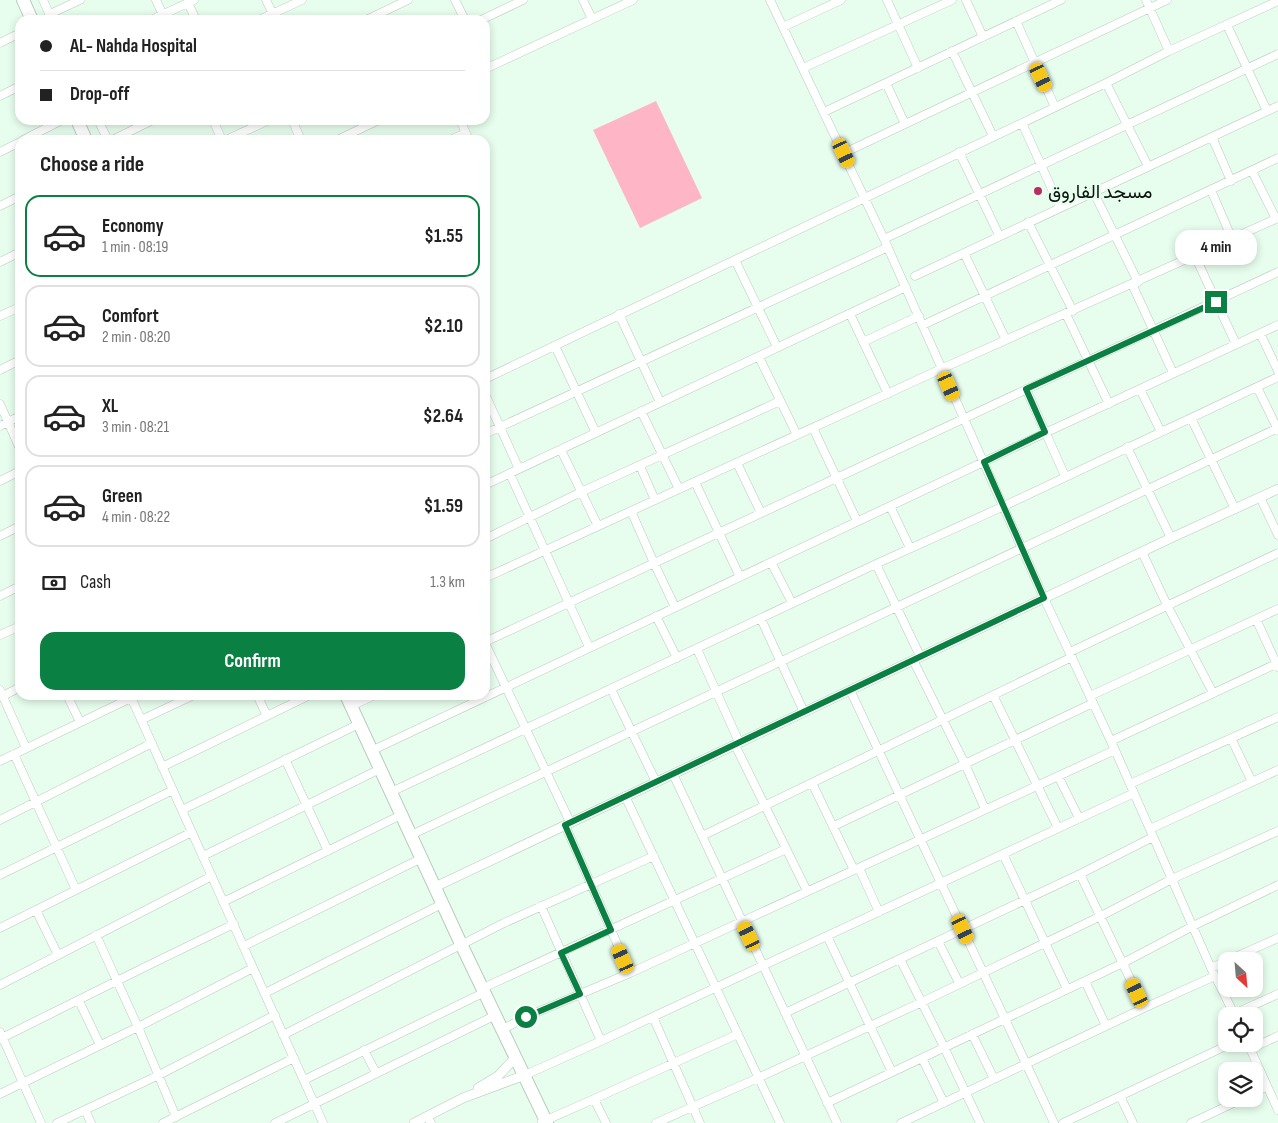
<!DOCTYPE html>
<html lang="en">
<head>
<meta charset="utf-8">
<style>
  :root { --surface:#fff; --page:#f6f6f6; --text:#222; --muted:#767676; --line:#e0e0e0; --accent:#0b8043 }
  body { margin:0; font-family:"Sofia Sans Condensed",Vazirmatn,sans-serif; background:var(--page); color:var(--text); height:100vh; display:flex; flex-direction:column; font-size:19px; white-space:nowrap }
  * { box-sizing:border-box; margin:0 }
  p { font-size:16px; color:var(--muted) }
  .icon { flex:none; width:28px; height:28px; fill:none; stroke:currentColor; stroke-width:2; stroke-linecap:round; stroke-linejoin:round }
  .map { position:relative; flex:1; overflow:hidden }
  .drawer { position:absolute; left:15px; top:135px; width:475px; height:565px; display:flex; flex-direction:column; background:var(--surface); border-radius:15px; box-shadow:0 2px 8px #0003 }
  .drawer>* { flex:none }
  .banner { position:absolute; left:15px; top:15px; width:475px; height:110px; border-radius:15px; box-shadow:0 2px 8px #0003; display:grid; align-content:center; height:110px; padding:0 25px; background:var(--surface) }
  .needle { width:32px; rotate:154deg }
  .controls { position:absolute; left:1218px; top:952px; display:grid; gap:10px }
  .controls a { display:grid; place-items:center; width:45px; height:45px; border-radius:10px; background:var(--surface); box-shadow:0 2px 8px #0003; font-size:25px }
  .end { position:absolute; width:22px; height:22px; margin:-11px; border:6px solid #0b8043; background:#fff; box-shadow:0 0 0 2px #fff }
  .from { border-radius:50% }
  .bubble { position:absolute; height:35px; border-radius:15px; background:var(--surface); box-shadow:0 2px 8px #0003; font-size:16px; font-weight:700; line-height:35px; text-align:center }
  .car { position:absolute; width:15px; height:30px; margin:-15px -8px; border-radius:6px; box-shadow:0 0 4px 1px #0007; background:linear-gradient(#f5c518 24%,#345 0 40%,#f5c518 0 76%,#345 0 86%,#f5c518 0) }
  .banner b { display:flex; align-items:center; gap:18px; height:48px; font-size:19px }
  .banner b+b { border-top:1px solid var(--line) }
  .banner i { width:12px; height:12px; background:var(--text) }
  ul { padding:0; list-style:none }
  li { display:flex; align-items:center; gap:15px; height:82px; margin:0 10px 8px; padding:0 15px; border:2px solid var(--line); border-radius:15px }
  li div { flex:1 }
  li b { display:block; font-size:19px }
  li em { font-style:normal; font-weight:700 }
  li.selected { border-color:var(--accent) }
  li>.icon { width:45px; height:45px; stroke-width:1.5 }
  h2 { padding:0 25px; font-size:22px; line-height:60px }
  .pay { display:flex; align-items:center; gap:12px; height:55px; padding:0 25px; font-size:19px }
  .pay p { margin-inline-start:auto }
  .primary-button { display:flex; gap:10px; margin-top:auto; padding:10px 25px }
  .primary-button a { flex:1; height:58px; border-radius:15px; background:var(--accent); color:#fff; font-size:20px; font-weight:700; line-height:58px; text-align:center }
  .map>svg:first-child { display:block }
  .green { fill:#feb6c6 }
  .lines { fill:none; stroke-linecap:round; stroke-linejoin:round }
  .minor-casing { stroke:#b6ccbc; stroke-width:9 }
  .tertiary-casing { stroke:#b6ccbc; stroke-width:10 }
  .trunk-casing { stroke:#b6ccbc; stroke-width:14 }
  .minor { stroke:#fff; stroke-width:8 }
  .tertiary { stroke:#fff; stroke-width:9 }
  .trunk { stroke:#fff; stroke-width:12 }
  .route { stroke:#0b8043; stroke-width:6 }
  .poi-dot { fill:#ba2c5f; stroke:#e7feee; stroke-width:2 }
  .labels { text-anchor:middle; stroke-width:4.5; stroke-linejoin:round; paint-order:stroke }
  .poi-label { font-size:19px; fill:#0b130e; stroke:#e7feee; text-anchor:start }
</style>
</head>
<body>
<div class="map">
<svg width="1278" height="1123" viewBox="0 0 1278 1123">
  <rect width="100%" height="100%" fill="#e7feee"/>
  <path class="green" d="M656,101L702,198L640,228L593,130Z"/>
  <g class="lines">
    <defs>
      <path id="minor" d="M43,0L52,20
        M156,0L163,15
        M266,0L276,20
        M455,0L465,20
        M583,0L592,19
        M770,0L884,239L1044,598L1115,750L1211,968L1235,1016
        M887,0L918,68
        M966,0L983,37
        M1146,0L1169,51
        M188,3L196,20
        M50,14L80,0
        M151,20L194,0
        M259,20L302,0
        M366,20L408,0
        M481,20L523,0
        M1016,21L1055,107
        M1227,25L1267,111
        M783,27L841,0
        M0,43L20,33
        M952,51L993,136
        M803,68L952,0
        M485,69L633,0
        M886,83L905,124
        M1106,83L1148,166
        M0,96L20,86
        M824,112L1061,0
        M98,120L108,140
        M213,120L222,140
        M292,120L301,140
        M460,120L469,140
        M1022,123L1060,207
        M1212,137L1231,181
        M23,140L62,120
        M112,140L153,120
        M226,140L269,120
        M337,140L379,120
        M450,140L466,133
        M0,152L20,142
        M959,152L999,235
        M844,153L1167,0
        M1252,171L1276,219
        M1211,190L1232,239
        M1093,191L1138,282
        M0,206L20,196
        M1028,222L1073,311
        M884,239L1278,54
        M964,253L1006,340
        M1195,256L1236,344
        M735,260L777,347
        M0,262L20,252
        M915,276L1278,106
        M1132,284L1173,373
        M619,314L660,402
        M850,314L888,394
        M1066,314L1109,404
        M0,316L20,307
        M923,325L1278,158
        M1260,333L1278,371
        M863,342L919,316
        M555,346L596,433
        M759,357L797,435
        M0,370L20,360
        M485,379L1106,83L1169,51L1278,1
        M1257,387L1278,430
        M1026,389L1065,476
        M1140,389L1161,432
        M485,394L519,469
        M0,404L20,449
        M641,411L679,489
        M1191,418L1235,509
        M0,426L20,416
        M813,428L857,521
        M485,434L888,247
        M1127,447L1171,538
        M561,450L598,526
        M737,463L761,513
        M640,466L655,500
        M510,474L589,647
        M0,481L20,471
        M695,482L740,577
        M485,485L906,287
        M1260,497L1278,535
        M890,506L910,548
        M631,511L654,563L675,607
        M0,536L20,526
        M485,539L581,492L780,401
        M1142,552L1167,605L1213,693
        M771,562L792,603
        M876,564L920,656
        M485,578L941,369L1278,218
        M0,596L20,586
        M656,616L677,658
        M761,619L804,712
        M1256,619L1278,667
        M0,635L20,626
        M485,642L1278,272
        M485,643L570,822
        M697,649L739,742
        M1070,652L1278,553
        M913,660L965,764L985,809
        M611,689L656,782
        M0,690L26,748
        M850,690L1054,1123
        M67,695L80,722
        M130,695L323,1123
        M257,695L267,716
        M993,695L1058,828
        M3,696L20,687
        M1090,696L1278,609
        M351,706L375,695
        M141,720L194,695
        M1231,738L1252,782
        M1111,741L1278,663
        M735,745L807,891
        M371,751L1045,433L1278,325
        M14,754L76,890
        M285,759L328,851
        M0,761L131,698
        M162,767L310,695
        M673,774L837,1123
        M1058,776L1079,818
        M812,783L854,870
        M1130,784L1278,717
        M391,792L876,564L1004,506L1278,377
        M625,796L780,1123
        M182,810L359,724
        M0,820L152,743
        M565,825L630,973
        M834,826L1093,703
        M1150,829L1278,770
        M411,835L1278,428
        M702,836L1072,657
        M1003,854L1067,989
        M203,856L380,769
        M859,868L879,912
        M1080,874L1144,1008
        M0,875L173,790
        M223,902L401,815
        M541,906L601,1041
        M36,910L58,955
        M0,928L192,832
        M96,935L138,1027L176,1117
        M827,936L892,1072
        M938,941L959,983
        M244,946L422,858
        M900,959L944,1047L980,1123
        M1211,968L1278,938
        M1085,981L1106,1026
        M0,985L212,876
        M483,988L786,849
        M265,993L442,904
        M79,1001L100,1045
        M785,1013L1080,874L1153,837
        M1234,1014L1278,994
        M653,1017L700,1123
        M503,1029L526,1017L630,973L1115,750
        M0,1032L41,1123
        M972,1034L994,1079
        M283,1035L504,923L654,856
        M0,1039C78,1000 156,961 234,924
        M1248,1044L1278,1110
        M1250,1049L1278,1036
        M364,1050L376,1073
        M922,1058L944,1103
        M525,1075L601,1041L1134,793
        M304,1080L485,992
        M1254,1093L1267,1086
        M0,1094L138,1027L253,968
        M1120,1096L1133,1123
        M827,1103L1123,963L1193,926L1278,885
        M85,1110L91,1123
        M427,1116L431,1123
        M542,1122L594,1099
        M57,1123L159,1075L275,1015
        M163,1123L294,1058
        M275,1123L496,1015
        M606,1123L594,1099L738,1034
        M656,1123L758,1078L922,1002L1101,916L1172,879L1278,831
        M901,1123L1144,1008L1215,976
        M1063,1123L1230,1044
        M1191,1123L1242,1099"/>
      <path id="tertiary" d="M435,887L1171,538L1278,489
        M478,1088L498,1076L516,1057
        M414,1123L463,1098L525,1075"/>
      <path id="trunk" d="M23,0L32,20
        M77,120L86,140
        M346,695L461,944L547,1123"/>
    </defs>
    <use href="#minor" class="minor-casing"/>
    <use href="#tertiary" class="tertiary-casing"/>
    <use href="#trunk" class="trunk-casing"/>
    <use href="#minor" class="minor"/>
    <use href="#tertiary" class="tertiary"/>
    <use href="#trunk" class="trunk"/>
  </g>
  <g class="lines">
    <path class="route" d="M526,1017L580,994L561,953L611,930L565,825L1044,598L984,462L1045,432L1026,389L1216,302"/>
  </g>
  <circle class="poi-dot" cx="1038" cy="191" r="5"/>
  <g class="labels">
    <g class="poi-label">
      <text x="1048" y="198">مسجد الفاروق</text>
    </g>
  </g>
</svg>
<div class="controls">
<a><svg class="needle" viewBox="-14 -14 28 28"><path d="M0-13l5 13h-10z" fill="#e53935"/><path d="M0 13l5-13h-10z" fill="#767676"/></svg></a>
<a><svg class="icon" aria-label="locate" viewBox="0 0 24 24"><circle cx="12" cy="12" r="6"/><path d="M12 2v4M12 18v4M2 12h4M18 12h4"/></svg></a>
<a><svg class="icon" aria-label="layers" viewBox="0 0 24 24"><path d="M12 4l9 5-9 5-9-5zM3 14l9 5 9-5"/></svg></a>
</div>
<i class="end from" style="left:526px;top:1017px"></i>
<i class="end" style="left:1216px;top:302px"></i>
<div class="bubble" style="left:1175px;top:230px;width:82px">4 min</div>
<i class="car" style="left:1041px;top:77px;rotate:155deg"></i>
<i class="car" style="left:844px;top:153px;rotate:155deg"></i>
<i class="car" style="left:949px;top:386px;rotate:156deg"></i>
<i class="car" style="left:963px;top:929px;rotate:155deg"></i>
<i class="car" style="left:749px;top:936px;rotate:335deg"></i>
<i class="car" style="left:623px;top:959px;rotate:336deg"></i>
<i class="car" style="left:1137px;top:993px;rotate:335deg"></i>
<div class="banner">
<b><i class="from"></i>AL- Nahda Hospital</b>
<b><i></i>Drop-off</b>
</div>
<section class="drawer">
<h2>Choose a ride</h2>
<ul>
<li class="selected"><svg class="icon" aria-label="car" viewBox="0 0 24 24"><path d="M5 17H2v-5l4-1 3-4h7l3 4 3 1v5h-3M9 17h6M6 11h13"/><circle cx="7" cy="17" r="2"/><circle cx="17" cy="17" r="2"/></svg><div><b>Economy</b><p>1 min · 08:19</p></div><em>$1.55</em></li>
<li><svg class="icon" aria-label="car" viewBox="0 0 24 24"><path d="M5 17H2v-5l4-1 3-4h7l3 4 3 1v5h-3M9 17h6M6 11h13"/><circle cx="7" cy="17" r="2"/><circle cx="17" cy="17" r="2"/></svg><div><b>Comfort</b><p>2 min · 08:20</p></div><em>$2.10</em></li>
<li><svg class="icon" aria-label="car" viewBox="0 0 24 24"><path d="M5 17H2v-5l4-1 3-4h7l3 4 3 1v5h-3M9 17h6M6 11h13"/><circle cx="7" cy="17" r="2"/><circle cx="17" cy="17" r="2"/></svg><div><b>XL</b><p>3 min · 08:21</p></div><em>$2.64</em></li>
<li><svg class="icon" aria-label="car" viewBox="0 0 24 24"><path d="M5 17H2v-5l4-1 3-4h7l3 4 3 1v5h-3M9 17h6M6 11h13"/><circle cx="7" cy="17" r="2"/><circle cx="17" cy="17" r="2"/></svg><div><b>Green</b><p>4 min · 08:22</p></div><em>$1.59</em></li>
</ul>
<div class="pay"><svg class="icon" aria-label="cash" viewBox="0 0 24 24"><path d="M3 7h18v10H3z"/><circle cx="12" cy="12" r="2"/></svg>Cash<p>1.3 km</p></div>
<div class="primary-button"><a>Confirm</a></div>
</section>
</div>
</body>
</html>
